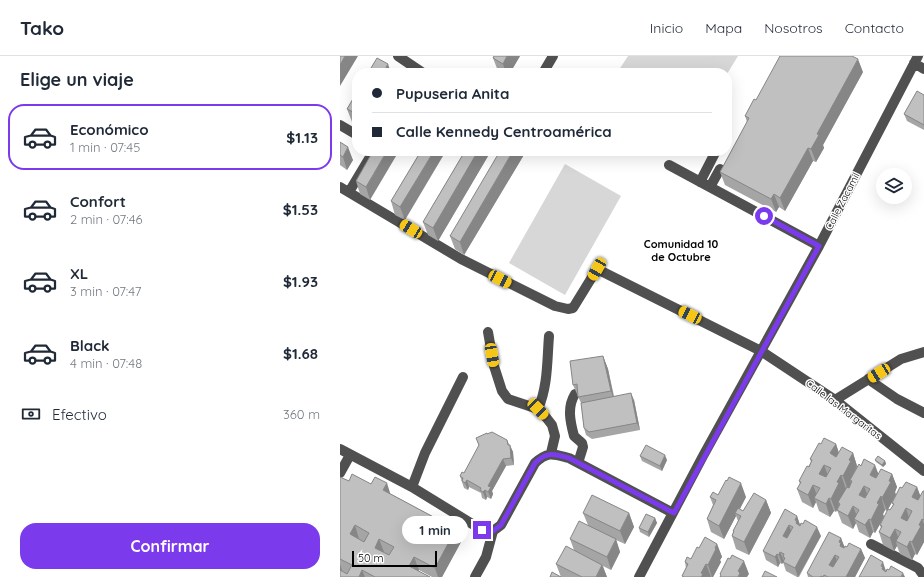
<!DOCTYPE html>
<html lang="es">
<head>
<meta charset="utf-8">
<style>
  :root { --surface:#fff; --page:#f6f6f7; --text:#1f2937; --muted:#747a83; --line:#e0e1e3; --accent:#7c3aed }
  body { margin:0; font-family:Quicksand,sans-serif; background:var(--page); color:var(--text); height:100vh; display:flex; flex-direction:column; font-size:15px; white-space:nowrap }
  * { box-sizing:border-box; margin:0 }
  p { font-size:13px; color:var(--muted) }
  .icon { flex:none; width:22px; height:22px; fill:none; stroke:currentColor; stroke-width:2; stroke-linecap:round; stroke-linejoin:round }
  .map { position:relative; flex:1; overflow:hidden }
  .sheet { display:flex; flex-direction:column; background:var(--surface); width:340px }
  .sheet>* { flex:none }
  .top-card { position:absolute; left:12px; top:12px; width:380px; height:88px; border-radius:16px; box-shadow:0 4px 16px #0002; display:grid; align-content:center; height:88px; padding:0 20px; background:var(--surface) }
  .tools { position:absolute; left:536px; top:112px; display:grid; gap:8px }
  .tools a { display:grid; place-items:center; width:36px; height:36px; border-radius:50%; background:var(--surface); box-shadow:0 4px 16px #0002; font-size:20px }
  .scale { position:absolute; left:12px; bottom:10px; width:85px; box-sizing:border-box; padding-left:4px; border:2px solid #000; border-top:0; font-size:11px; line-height:14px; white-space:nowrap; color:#000; -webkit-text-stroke:3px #fff; paint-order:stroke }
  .end { position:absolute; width:18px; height:18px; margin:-9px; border:5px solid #7c3aed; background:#fff; box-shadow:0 0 0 2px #fff }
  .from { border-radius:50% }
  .bubble { position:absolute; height:28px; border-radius:14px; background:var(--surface); box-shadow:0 4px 16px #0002; font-size:13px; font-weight:700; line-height:28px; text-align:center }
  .car { position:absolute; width:12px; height:24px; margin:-12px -6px; border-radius:5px; box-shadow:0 0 3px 1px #0007; background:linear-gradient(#f5c518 24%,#345 0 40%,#f5c518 0 76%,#345 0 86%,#f5c518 0) }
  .top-card b { display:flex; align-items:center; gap:14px; height:38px; font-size:15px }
  .top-card b+b { border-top:1px solid var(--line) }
  .top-card i { width:10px; height:10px; background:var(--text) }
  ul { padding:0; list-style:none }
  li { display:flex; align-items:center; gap:12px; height:66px; margin:0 8px 6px; padding:0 12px; border:2px solid transparent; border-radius:16px }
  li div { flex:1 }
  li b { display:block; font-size:15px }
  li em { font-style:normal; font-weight:700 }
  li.selected { border-color:var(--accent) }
  li>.icon { width:36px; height:36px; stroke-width:1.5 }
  h2 { padding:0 20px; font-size:18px; line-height:48px }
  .pay { display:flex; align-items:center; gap:10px; height:44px; padding:0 20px; font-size:15px }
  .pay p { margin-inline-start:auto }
  .action { display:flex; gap:8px; margin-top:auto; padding:8px 20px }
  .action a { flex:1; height:46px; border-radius:16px; background:var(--accent); color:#fff; font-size:16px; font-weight:700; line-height:46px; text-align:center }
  header { display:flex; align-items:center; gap:24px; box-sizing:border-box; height:56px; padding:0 20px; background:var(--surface); border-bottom:1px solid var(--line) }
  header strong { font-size:19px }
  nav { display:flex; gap:22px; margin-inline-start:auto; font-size:14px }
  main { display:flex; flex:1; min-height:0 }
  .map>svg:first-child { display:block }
  .green { fill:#d7d7d7 }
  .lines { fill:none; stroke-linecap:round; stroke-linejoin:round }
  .minor { stroke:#505050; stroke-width:10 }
  .wall { fill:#a5a5a5 }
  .shaded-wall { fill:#868686 }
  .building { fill:#c0c0c0; stroke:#868686; fill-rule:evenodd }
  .route { stroke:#7c3aed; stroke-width:5 }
  .labels { text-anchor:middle; stroke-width:3; stroke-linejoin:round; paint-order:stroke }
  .street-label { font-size:10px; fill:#000; stroke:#fff }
  .neighbourhood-label { font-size:11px; font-weight:bold; fill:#000; stroke:#fff }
</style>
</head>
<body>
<header>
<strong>Tako</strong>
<nav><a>Inicio</a><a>Mapa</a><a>Nosotros</a><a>Contacto</a></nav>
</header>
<main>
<section class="sheet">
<h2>Elige un viaje</h2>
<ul>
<li class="selected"><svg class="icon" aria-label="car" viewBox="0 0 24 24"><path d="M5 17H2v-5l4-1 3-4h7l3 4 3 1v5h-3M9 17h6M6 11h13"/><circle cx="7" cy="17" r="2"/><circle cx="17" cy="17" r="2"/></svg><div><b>Económico</b><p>1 min · 07:45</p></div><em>$1.13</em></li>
<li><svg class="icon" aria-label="car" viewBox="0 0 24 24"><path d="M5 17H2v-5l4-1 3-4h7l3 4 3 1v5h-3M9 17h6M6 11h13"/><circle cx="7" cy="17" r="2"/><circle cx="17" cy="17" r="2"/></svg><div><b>Confort</b><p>2 min · 07:46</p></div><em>$1.53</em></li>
<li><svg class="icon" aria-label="car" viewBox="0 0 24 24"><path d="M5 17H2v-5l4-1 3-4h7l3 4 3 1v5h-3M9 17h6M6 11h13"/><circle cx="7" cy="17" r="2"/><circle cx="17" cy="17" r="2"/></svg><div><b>XL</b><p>3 min · 07:47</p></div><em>$1.93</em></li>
<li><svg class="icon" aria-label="car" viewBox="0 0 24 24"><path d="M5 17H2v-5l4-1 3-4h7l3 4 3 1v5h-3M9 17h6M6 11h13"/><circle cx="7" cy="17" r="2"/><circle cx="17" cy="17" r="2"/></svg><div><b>Black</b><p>4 min · 07:48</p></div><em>$1.68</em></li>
</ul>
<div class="pay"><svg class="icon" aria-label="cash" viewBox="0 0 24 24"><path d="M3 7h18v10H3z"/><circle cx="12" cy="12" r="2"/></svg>Efectivo<p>360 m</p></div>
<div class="action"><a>Confirmar</a></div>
</section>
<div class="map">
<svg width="584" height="521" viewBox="0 0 584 521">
  <rect width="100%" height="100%" fill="#fff"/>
  <path class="green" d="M288,0H398L387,18L277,17Z
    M225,108L281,140L225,239L169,207Z"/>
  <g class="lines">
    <path class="minor" d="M58,0L83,17
      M574,7L584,13
      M203,17L213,0
      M0,69L17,79
      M329,109L479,190
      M360,126L376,95
      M0,131L121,203L215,250L228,253L233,252L257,213L421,295L495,344L584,415
      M370,131L380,113
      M9,136L30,101L32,95
      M148,276L154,310L162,335L168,343L198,353L205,360L212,369L215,380L211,397
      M528,323L557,343L584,357
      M235,338C227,351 230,365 234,380L242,387L243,391L238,407
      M495,344L561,303L584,296
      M198,353C208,330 207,305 209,280
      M0,393L72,431L142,474L153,475
      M0,417L10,399
      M72,431L85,397L123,321
      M531,488L578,512L584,520
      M135,521L146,501L153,475L161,469L195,407C208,395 213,398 229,402L333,457
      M299,521L363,400L479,190L578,0"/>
  </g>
  <path class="wall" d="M154,0H180L170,17H161L158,15L153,2Z
    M523,16L483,89L484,92L476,106L473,105L445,155L439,151L436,156L385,129L380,116L407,66L405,60L416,44Z
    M17,36V69L12,66L7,53Z
    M584,39V74L567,65L564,58Z
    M0,86L13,104L7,114L0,109Z
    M33,95L30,144L20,138L16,125Z
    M81,95L65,164L55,159L51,145Z
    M125,95H151L98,185L88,179L83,166Z
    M185,97L124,199L115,193L110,180Z
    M263,300L268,313L274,340L294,344L300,374L252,383L246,379L244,372L241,347L233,329Z
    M147,378L167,384L173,396L174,409L166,410L152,435L153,438L151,443L147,441L146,444L142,442L141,437L129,431L128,434L124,432L120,420L124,417L139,390L136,382Z
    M481,388H496L499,397H513L517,410L538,418H552L557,431L555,436L556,439L547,455L545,454L543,458L544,461L535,477L533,476L530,482L519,476L516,467L513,473L502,467L497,454L499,449L496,456L494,455L490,461L479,455L476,446L473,452L462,446L457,433L460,428L459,425L471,406L470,403Z
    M300,400L327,404L322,415L302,405Z
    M535,404L545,405L546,408L543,411L536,406Z
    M0,421L9,425L51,438L116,473L121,486L102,521H92L79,514L78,515L90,521H0Z
    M577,431L580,440L584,435V486L577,499L575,498L572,504L560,498L557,490L554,495L543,489L539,476L541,472L540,469L553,449L552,447L562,432Z
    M378,439L406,441L400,453L403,455L426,444L431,457L409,499L396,493L392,480L393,476V475L398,465L396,460L384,483L371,476L367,463L373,449L370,441Z
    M243,457H289L294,471L285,488L276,484L280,496L271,514L263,510L267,521H221L216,508L234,494L230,483L248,469Z
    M457,460L460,469L481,480L459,521H457L446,515L443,506L442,508L440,507L438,511L426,504L423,495Z
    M315,462L317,467L309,481L300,476L299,472Z
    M501,482L504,491H507L521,493L525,502L515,521H468L467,517Z
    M377,488L382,501L380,504L381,506L373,521H343L342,520L346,512L345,506L351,503L359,492Z"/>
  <path class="shaded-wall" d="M5,0H18L0,30V9Z
    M167,0H180L170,17H166L163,8Z
    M518,3L523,16L483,89L484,92L476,106L471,93L477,78Z
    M48,8L51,17H43Z
    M8,91L13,104L7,114L3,101Z
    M468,92L473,105L445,155L440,142Z
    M47,95H59L30,144L26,131Z
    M94,95H106L65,164L60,151Z
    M138,95H151L98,185L93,172Z
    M173,95H184L185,97L124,199L120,186Z
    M434,138L439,151L436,156L431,143Z
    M263,300L268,313L275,348L271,335Z
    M291,337L294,344L300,374L297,367Z
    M496,388L500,401L495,411L490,397Z
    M170,389L173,396L174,409L171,402Z
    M513,397L517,410L510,424L511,427L508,434L503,420L509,404Z
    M325,399L327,404L322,415L320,410Z
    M163,403L166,410L152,435L153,438L151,443L148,436V430Z
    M545,405L546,408L543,411L542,409Z
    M484,409L489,422L484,431L479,418Z
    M535,409L540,422L535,432L530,419Z
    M552,418L557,431L555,436L556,439L547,455L542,442L549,425Z
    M501,419L506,433L498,446L499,449L496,456L491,443L497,426Z
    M127,424L129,431L128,434L125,427Z
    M47,427L51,440L43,434Z
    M401,427L406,441L397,458L395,457L396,460L384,483L379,470Z
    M473,429L478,442H474L476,446L473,452L468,439Z
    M524,430L529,443L524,452L519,439Z
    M577,431L582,444L576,454L572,441Z
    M145,434L147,441L146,444L143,436Z
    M541,440L545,454L543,458L544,461L535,477L531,464L537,447Z
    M489,442L494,455L490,461L486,448Z
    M426,444L431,457L409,499L404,486Z
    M513,450L518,463H514L516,467L513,473L508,460Z
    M566,452L570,465L565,475L561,462Z
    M289,457L294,471L285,488L280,475Z
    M457,460L460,469L459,471L456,467L455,464Z
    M315,462L317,467L309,481L308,476Z
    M529,463L533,476L530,482L525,469Z
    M582,463L584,468V486L577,499L572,486L579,469Z
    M15,469L19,483L14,491L10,478Z
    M449,469L452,478L446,489L443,480Z
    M477,471L481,480L458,521L455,512Z
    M116,473L121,486L102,521H98L95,512Z
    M555,473L560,486L556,485L557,490L554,495L550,482Z
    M501,482L505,492L503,494L500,490L499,486Z
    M39,483L44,496L39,505L35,492Z
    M276,483L280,496L271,514L267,501Z
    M570,485L575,498L572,504L567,491Z
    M377,488L382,501L380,504L381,506L373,521H372L368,509Z
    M521,493L525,502L515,521H506Z
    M440,496L444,505L442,508L439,499Z
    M437,498L440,507L438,511L435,501Z
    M495,499L498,508L493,518L489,509Z
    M74,501L79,514L75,521L69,510Z
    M404,505L409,518L407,521H398V515Z
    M543,506L546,515L545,517L542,513L541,510Z
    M0,508L2,514L0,519Z
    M366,508L371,521H361V517Z
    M262,509L267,521H256Z
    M22,514L25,521H19Z
    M563,517L565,521H561Z"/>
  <path class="building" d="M0,0H5L0,9Z
    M154,0H167L163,8L153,2Z
    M440,0H512L518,3L477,78L479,79L471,93L468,92L440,142L434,138L431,143L380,116L409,62L405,60L414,43L416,44Z
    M37,2L48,8L43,17H28Z
    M577,35L584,39V69L564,58Z
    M17,36V58L7,53Z
    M0,86L8,91L3,101L0,99Z
    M33,95H47L26,131L16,125Z
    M81,95H94L60,151L51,145Z
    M125,95H138L93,172L83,166Z
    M160,95H173L120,186L110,180Z
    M263,300L271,335L238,341L237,328L233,329L230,305Z
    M291,337L297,367L249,376L244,372L241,347Z
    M152,376L167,384L168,389H170L171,402L163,403L148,430L151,431L148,436L145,434L143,436L140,434L141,432L127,424L125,427L122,425L123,422L120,420L122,416L124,417L139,389L136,382L147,377V378Z
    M484,382L496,388L490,397L496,401L502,391L513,397L509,404L511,405L503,420L501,419L497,426L499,427L491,443L489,442L486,448L474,442L480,432L473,429L468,439L457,433L461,426L459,425L467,410L469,411L472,404L470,403L479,387L481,388ZM484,409L491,412L486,421L479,418Z
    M306,389L325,399L320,410L300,400Z
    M538,400L545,405L542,409L535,404Z
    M524,403L535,409L530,419L536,422L541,413L552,418L549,425L551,426L542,442L541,440L537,447L539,448L531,464L529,463L525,469L514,463L519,454L513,450L508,460L497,454L500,448L498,446L507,431L509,432L512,425L510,424L519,408L521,410ZM524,430L530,433L525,442L519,439Z
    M12,418L31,428L35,421L47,427L43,434L116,473L95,512L74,501L69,510L90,521H35L22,514L19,521H0V514L7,518L12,509L0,503V421L9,425ZM15,469L29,477L24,486L10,478ZM39,483L54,491L49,499L35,492Z
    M389,421L401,427L379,470L367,463L376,444L370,441L373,436L378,439L386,424L387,425Z
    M566,426L577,431L572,441L578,444L583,435H584V464L582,463L579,469L581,470L572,486L570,485L567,491L556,485L561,476L555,473L550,482L539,476L542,470L540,469L548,453L550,454L554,448L552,447L560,431L562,432ZM566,452L572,455L567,465L561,462Z
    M414,437L426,444L404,486L392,480L394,475H393L401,460L395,457L398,452L403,455Z
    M252,439L289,457L280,475L243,457Z
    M445,453L457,460L455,464L457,465L456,467L460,470L461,467L463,468L465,464L477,471L455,512L443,506L445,502L443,501L444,498L440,496L439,499L437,498L435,501L423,495ZM449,469L453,471L447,482L443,480Z
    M306,458L315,462L308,476L299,472Z
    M239,465L276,483L267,501L230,483Z
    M489,476L501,482L499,486L501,487L500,490L504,492L505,490L507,491L509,487L521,493L506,521H488L484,519L483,521L481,520L480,521H473L467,517ZM495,499L499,501L493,511L489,509Z
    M365,481L377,488L375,492L376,493L368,509L366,508L361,517L363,518L361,521H344L342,520L348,508L345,506L347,501L351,503L357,491L359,492Z
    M226,490L262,509L256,521H242L216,508Z
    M392,499L404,505L398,515L400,517L398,521H380L381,519L380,518L388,502L390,503Z
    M531,499L543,506L541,510L543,511L542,513L546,516L547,513L549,514L551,510L563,517L561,521H519Z
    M425,515L437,521H422Z
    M212,516L221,521H210Z"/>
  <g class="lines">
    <path class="route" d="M142,474L153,475L161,469L195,407C208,395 213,398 229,402L334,457L479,190L424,160"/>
  </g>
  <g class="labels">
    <g class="street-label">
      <text transform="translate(502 145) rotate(-63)" y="4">Calle Zacamil</text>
      <text transform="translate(504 353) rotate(37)" y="4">Calle las Margaritas</text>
    </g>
    <g class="neighbourhood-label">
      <text x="341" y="192">Comunidad 10<tspan x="341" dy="13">de Octubre</tspan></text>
    </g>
  </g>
</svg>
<div class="tools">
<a><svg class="icon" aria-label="layers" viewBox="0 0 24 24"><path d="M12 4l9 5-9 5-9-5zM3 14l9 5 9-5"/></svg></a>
</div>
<div class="scale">50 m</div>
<i class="end from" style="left:424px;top:160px"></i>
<i class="end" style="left:142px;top:474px"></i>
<div class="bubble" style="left:62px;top:460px;width:66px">1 min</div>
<i class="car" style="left:71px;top:173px;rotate:301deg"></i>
<i class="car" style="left:257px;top:213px;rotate:210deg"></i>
<i class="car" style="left:160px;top:223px;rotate:117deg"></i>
<i class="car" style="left:350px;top:259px;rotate:296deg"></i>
<i class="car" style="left:152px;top:299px;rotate:170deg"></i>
<i class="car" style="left:539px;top:317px;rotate:238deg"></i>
<i class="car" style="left:198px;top:353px;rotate:135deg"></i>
<div class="top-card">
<b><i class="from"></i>Pupuseria Anita</b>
<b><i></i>Calle Kennedy Centroamérica</b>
</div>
</div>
</main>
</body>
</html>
